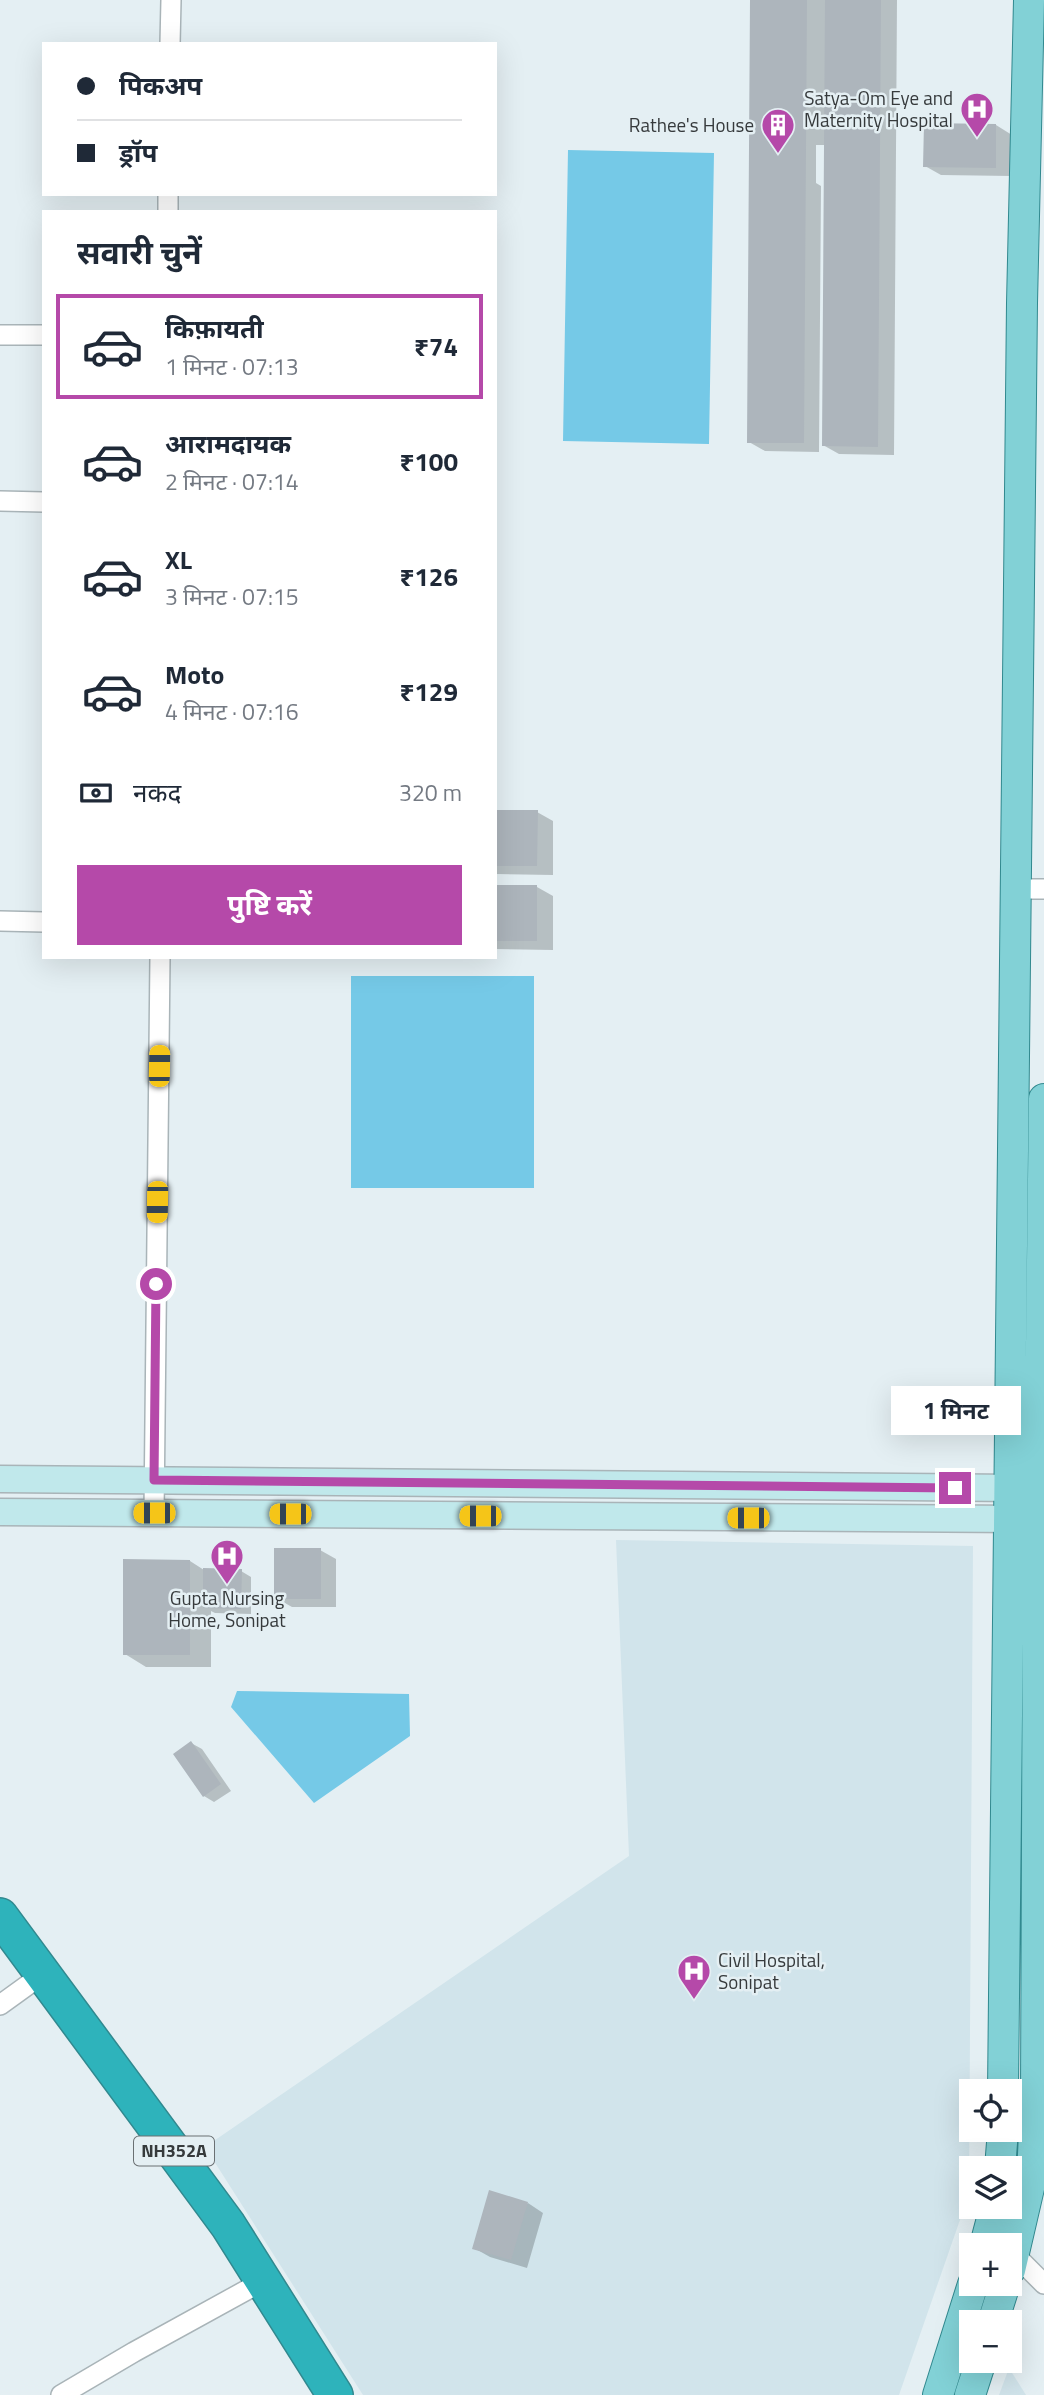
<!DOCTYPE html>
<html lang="hi">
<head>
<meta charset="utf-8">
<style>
  :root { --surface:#fff; --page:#f6f6f7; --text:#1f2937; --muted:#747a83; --line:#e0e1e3; --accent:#b549a9 }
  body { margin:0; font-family:"Titillium Web","Noto Sans Devanagari",sans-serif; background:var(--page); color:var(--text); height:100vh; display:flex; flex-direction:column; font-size:26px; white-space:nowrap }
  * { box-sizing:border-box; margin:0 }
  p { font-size:23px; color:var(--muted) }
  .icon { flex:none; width:38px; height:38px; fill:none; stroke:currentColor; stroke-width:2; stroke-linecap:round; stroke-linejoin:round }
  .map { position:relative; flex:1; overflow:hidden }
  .sheet { position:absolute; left:42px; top:210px; width:455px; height:749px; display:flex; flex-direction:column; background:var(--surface); border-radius:0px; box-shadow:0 7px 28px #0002 }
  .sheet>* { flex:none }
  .hud { position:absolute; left:42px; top:42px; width:455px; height:154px; border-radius:0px; box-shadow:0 7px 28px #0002; display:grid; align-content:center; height:154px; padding:0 35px; background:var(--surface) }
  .fabs { position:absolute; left:959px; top:2079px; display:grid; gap:14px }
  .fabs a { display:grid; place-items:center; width:63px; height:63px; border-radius:0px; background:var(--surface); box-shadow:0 7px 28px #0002; font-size:35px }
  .end { position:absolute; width:32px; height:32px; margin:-16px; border:9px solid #b549a9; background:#fff; box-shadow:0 0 0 4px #fff }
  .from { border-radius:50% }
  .bubble { position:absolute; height:49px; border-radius:0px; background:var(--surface); box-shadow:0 7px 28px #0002; font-size:23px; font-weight:700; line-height:49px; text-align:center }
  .car { position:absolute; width:21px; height:42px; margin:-21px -10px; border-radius:9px; box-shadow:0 0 5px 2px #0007; background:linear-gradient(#f5c518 24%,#345 0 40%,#f5c518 0 76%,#345 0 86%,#f5c518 0) }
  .hud b { display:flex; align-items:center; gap:24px; height:66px; font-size:26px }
  .hud b+b { border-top:2px solid var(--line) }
  .hud i { width:18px; height:18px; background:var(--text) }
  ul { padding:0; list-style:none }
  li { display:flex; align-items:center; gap:21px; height:105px; margin:0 14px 10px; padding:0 21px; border:4px solid transparent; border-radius:0px }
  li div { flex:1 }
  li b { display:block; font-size:26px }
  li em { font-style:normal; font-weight:700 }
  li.selected { border-color:var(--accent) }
  li>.icon { width:63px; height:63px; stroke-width:1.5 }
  h2 { padding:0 35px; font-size:32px; line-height:84px }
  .pay { display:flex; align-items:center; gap:18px; height:77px; padding:0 35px; font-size:26px }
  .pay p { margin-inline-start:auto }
  .cta { display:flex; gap:14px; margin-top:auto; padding:14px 35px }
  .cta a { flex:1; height:80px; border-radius:0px; background:var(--accent); color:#fff; font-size:28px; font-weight:700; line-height:80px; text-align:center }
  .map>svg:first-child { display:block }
  .built { fill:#d1e4eb }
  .green { fill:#75c9e7 }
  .shadow { fill:#0003 }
  .building { fill:#adb5bc }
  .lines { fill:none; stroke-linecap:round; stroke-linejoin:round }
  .street-casing { stroke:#a9b4b8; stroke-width:22 }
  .secondary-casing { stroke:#a9b4b8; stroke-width:29 }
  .primary-casing { stroke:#31898f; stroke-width:32 }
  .highway-casing { stroke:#31898f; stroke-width:38 }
  .street { stroke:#fff; stroke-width:19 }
  .secondary { stroke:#c0e8eb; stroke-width:26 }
  .primary { stroke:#82d1d6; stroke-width:30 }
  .highway { stroke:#2eb3bb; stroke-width:35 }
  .route { stroke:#b549a9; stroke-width:9 }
  .labels { text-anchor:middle; stroke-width:5; stroke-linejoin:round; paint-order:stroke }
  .shield { fill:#e4eff3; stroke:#6a7073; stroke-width:2 }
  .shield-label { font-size:18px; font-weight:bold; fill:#363a3c }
  .poi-label { font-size:19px; fill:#363a3c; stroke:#e4eff3; text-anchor:end }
</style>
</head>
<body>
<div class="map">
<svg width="1044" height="2395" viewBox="0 0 1044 2395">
  <rect width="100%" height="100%" fill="#e4eff3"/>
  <path class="built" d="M616,1540L973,1546L969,2194L899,2395H363L205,2147L629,1856Z
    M1009,2368L1026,2395H999Z"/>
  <path class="green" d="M568,150L714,153L709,444L563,441Z
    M351,976H534V1188H351Z
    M237,1691L409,1694L410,1736L314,1803L231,1707Z"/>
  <path class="shadow" d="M752,0H897L894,455L839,454L823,445L825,145H816V183L821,186L819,452L765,451L749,442Z
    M996,125L1012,135L1011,176L941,175L925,166Z
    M495,812H537L553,821V875L495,874Z
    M495,887H537L553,896V950L495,949Z
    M320,1550L336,1559V1607H292L276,1598Z
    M190,1561L204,1570L241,1571L251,1577V1614L215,1613L211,1611V1667H146L125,1654Z
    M191,1743L202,1749L231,1791L214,1802L204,1796Z
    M528,2203L543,2213L527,2268L490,2257L474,2248Z"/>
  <path class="building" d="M750,0H807L804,443H747Z
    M825,0H881L878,447L822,446Z
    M924,123L996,124V168L923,167Z
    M495,810H538L537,866H495Z
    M495,885H537V941H495Z
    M274,1548H321V1599H274Z
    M123,1559L190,1560V1655H123Z
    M203,1568L242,1569L241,1609L203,1608Z
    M191,1741L221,1784L203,1797L173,1754Z
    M489,2190L528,2202L511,2260L472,2249Z"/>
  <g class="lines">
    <defs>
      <path id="street" d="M170,44L171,0
        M168,212V194
        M0,335H44
        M0,501L44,502
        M1016,889H1044
        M0,921L44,922
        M154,1513L160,957
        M0,2005L43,1974
        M1010,2253L1015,2255L1044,2284
        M61,2395L134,2352L263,2281"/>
      <path id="secondary" d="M0,1479L1031,1488
        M0,1512L1028,1519"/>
      <path id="primary" d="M1003,2091L1022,303L1029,0
        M1000,2168L1003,2130
        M985,2245L995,2207
        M1010,2270L1032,2175L1036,2092L1038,1586L1044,1099
        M993,2322L1005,2284
        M938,2395L973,2284
        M970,2395L981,2361"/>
      <path id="highway" d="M0,1916L228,2225L335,2395"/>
    </defs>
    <use href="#street" class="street-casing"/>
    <use href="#secondary" class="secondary-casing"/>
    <use href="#primary" class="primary-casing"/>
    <use href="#highway" class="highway-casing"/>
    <use href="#street" class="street"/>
    <use href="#secondary" class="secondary"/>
    <use href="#primary" class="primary"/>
    <use href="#highway" class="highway"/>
  </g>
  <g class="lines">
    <path class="route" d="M156,1284L154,1480L955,1488"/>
  </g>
  <defs>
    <symbol id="hospital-pin" viewBox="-11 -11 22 30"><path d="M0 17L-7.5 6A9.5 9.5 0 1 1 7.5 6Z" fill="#b549a9" stroke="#e4eff3"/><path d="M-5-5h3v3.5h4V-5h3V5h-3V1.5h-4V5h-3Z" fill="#fff"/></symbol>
    <symbol id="building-pin" viewBox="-11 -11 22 30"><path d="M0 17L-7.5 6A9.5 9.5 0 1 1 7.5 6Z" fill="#b549a9" stroke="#e4eff3"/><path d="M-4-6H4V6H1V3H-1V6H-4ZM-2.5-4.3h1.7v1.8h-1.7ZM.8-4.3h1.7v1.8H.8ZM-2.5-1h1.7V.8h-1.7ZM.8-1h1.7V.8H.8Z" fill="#fff"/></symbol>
  </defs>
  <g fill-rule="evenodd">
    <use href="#hospital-pin" x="958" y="90" width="38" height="52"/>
    <use href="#building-pin" x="759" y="106" width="38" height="52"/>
    <use href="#hospital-pin" x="208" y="1537" width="38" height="52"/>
    <use href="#hospital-pin" x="675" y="1952" width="38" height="52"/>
  </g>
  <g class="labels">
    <rect class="shield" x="134" y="2136.5" width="80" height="29" rx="5"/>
    <g class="shield-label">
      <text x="174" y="2157">NH352A</text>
    </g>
    <g class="poi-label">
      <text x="953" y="105">Satya-Om Eye and<tspan x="953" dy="22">Maternity Hospital</tspan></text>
      <text x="754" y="132">Rathee's House</text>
      <text x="227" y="1605" text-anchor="middle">Gupta Nursing<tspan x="227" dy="22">Home, Sonipat</tspan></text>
      <text x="718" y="1967" text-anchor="start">Civil Hospital,<tspan x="718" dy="22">Sonipat</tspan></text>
    </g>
  </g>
</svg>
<div class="fabs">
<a><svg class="icon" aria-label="locate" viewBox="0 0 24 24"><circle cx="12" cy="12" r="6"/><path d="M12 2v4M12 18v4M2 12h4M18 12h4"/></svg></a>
<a><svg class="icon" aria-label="layers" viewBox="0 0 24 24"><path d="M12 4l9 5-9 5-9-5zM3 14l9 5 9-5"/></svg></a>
<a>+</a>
<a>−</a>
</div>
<i class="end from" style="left:156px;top:1284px"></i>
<i class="end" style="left:955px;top:1488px"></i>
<div class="bubble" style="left:891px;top:1386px;width:130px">1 मिनट</div>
<i class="car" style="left:159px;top:1066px;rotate:1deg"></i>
<i class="car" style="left:157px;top:1202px;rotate:181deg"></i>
<i class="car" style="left:154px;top:1513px;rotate:270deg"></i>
<i class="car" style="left:290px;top:1514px;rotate:270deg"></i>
<i class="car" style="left:480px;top:1516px;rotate:270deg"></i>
<i class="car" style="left:748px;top:1518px;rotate:270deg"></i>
<div class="hud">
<b><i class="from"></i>पिकअप</b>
<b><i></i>ड्रॉप</b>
</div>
<section class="sheet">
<h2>सवारी चुनें</h2>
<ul>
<li class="selected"><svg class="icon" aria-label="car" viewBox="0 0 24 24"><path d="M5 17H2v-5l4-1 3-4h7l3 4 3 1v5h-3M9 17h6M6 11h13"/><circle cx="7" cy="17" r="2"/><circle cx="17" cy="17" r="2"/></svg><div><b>किफ़ायती</b><p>1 मिनट · 07:13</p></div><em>₹74</em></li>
<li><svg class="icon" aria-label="car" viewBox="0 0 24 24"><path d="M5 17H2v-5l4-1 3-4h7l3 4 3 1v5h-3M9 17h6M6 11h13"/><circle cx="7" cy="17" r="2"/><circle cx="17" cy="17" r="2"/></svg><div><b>आरामदायक</b><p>2 मिनट · 07:14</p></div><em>₹100</em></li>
<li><svg class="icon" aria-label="car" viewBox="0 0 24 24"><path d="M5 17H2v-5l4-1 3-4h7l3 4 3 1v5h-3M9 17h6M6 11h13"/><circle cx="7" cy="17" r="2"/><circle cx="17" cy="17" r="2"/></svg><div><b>XL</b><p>3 मिनट · 07:15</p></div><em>₹126</em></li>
<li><svg class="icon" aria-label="car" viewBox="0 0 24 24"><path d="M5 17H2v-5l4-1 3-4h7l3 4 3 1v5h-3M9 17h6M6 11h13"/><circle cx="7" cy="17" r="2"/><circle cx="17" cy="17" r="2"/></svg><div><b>Moto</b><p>4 मिनट · 07:16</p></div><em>₹129</em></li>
</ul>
<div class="pay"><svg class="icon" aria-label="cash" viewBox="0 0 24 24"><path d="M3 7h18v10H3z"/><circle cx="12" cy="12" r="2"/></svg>नकद<p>320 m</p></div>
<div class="cta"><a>पुष्टि करें</a></div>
</section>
</div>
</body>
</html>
